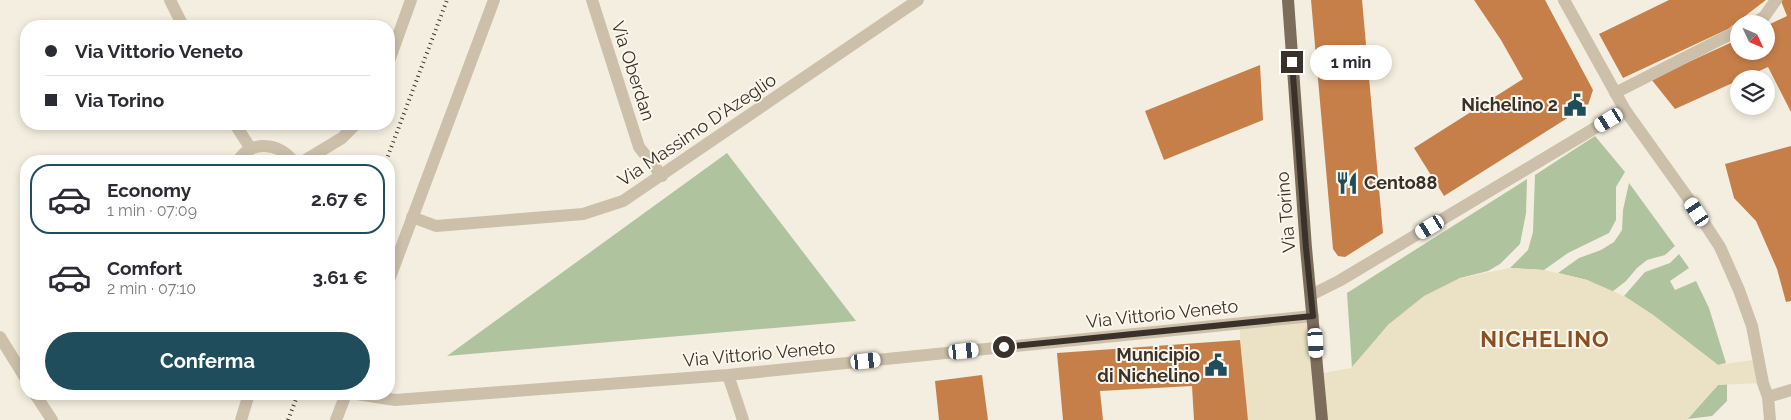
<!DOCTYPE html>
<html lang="it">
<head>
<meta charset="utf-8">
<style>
  :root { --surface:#fff; --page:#f2f2f3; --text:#2b2b33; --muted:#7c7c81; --line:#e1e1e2; --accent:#1f4d5c }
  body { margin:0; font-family:Raleway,sans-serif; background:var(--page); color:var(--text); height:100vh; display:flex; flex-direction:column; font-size:19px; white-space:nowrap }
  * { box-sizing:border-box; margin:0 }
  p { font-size:16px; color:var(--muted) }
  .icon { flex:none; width:28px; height:28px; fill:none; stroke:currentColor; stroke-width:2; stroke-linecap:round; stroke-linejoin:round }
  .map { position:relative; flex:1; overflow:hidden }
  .details { position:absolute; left:20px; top:155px; width:375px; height:245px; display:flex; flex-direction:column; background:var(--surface); border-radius:20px; box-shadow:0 2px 8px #0003 }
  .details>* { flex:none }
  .top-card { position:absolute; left:20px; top:20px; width:375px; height:110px; border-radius:20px; box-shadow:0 2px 8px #0003; display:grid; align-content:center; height:110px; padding:0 25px; background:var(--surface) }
  .needle { width:32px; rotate:134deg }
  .fabs { position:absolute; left:1730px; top:15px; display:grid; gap:10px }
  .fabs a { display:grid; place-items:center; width:45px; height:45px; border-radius:50%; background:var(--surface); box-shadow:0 2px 8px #0003; font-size:25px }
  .end { position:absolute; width:22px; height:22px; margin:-11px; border:6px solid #3a322a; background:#fff; box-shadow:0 0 0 2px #fff }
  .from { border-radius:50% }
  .bubble { position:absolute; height:35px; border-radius:18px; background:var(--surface); box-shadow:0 2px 8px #0003; font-size:16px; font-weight:700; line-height:35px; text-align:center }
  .car { position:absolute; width:15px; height:30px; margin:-15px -8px; border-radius:6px; box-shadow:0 0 4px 1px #0007; background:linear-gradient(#fff 24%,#345 0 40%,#fff 0 76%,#345 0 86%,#fff 0) }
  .top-card b { display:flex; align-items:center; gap:18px; height:48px; font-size:19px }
  .top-card b+b { border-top:1px solid var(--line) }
  .top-card i { width:12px; height:12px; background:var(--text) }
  ul { padding:9px 0 0; list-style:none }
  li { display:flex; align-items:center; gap:15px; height:70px; margin:0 10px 8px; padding:0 15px; border:2px solid transparent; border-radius:20px }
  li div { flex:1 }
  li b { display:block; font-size:19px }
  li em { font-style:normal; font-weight:700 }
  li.current { border-color:var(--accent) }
  li>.icon { width:45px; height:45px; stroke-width:1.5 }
  .primary-button { display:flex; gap:10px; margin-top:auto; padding:10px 25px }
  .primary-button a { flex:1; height:58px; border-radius:30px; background:var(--accent); color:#fff; font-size:20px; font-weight:700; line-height:58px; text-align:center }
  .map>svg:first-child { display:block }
  .green { fill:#b0c39f }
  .plaza { fill:#ebe2c6 }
  .building { fill:#c77f4a }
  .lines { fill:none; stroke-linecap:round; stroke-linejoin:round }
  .minor { stroke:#ccc0ab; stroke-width:12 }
  .major { stroke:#7c6c5b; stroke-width:12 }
  .rail { stroke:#3a322a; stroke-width:4; stroke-dasharray:1 4; stroke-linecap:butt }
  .route { stroke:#3a322a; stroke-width:6 }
  .labels { text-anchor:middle; stroke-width:4; stroke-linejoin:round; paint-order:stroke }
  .street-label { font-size:18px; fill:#3a322a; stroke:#fbf7ec }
  .poi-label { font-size:18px; font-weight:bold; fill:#3a322a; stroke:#fbf7ec; text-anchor:end }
  .district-label { font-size:22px; font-weight:bold; letter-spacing:1px; fill:#8a4e22; stroke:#fbf7ec }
</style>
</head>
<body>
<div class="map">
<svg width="1791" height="420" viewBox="0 0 1791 420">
  <rect width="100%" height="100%" fill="#f3eedf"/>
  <path class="green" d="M1595,136L1625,172L1616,187V220L1609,233L1568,253L1544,270L1510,268L1528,250L1533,232L1535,175Z
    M727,153L856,321L447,356Z
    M1527,179L1526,213L1520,244L1500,264L1488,271L1460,278L1389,324L1352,368L1347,293Z
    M1629,183L1675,246L1665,255L1647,260L1637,268L1626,281L1612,292L1587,280L1558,273L1579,258L1601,250L1614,242L1622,230L1623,210Z
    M1679,254L1689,268L1670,281L1675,290L1696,281L1709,308L1726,363L1718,365L1653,315L1624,296L1645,272L1670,263Z
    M1727,384V401L1712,416L1687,419L1718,385Z"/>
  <path class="plaza" d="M1510,268L1544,270L1558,273L1587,280L1624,296L1653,315L1718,365L1759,359L1763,383L1718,385L1687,420H1248L1240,340V324L1313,316L1318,374L1351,368L1389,324L1424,296L1460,278Z"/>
  <path class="building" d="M1311,0H1362L1383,233L1345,257L1338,256L1333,249Z
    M1474,0H1545L1593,90L1588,105L1444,196L1414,148L1523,79L1501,40Z
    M1669,0H1766L1728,29L1623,78L1599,34Z
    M1783,0H1791V112L1768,67L1675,109L1651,79L1739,39V51H1766V26L1787,16L1781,1Z
    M1260,65L1263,120L1164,160L1145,111Z
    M1791,146V301L1786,302L1777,269L1756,221L1734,198L1725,164Z
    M1240,340L1248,420H1194L1192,386L1100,391L1103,420H1063L1057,353Z
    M982,375L988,420H939L935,381Z"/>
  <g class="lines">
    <path class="minor" d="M170,0L183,26
      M592,0L639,147L662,176
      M1564,0L1625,110L1688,198L1720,247L1739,290L1752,326L1763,383L1768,397L1770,420
      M1751,24L1764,17L1776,0
      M389,61L411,0
      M1615,93L1739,30
      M235,124L251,149
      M238,161C250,140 279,142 293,161
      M304,161L342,138L356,124
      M412,217L436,226L583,214L623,201L918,0
      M389,280L494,0
      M1311,295L1339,281L1625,110
      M0,337L26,379
      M728,375L743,420
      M35,394L52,420
      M357,394L395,400L728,375L1313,316
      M1768,397L1791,390
      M241,420L249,394
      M336,420L346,394"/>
    <path class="major" d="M1288,0L1306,248L1322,420"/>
    <path class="rail" d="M386,161L447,0
      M288,420L298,394"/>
  </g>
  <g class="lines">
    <path class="route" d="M1004,347L1313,316L1306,248L1292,62"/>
  </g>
  <defs>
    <symbol id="civic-bare" viewBox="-9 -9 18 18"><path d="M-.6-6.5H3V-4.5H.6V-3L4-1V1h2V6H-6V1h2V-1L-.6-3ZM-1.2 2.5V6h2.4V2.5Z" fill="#1f4d5c" stroke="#fbf7ec" stroke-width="2.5" paint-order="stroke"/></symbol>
    <symbol id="restaurant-bare" viewBox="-9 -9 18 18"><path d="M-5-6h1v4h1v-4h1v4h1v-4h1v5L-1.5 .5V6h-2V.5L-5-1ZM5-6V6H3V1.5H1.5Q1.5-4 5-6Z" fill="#1f4d5c" stroke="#fbf7ec" stroke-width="2.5" paint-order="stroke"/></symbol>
  </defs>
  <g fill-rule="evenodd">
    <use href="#civic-bare" x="1559" y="89" width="32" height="32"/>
    <use href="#restaurant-bare" x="1331" y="167" width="32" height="32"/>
    <use href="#civic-bare" x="1200" y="349" width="32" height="32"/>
  </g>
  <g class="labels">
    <g class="street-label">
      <text transform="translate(633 71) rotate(72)" y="6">Via Oberdan</text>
      <text transform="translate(697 130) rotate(-34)" y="6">Via Massimo D'Azeglio</text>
      <text transform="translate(1286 212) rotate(-95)" y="6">Via Torino</text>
      <text transform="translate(1162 314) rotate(-6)" y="6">Via Vittorio Veneto</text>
      <text transform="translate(759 354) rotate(-5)" y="6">Via Vittorio Veneto</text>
    </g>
    <g class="poi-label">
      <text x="1558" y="111">Nichelino 2</text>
      <text x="1364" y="189" text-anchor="start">Cento88</text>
      <text x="1200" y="361">Municipio<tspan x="1200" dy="21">di Nichelino</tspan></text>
    </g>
    <g class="district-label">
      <text x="1545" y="347">NICHELINO</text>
    </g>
  </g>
</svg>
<div class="fabs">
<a><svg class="needle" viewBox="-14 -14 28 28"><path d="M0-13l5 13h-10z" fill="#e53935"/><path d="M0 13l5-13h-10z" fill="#7c7c81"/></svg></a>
<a><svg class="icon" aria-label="layers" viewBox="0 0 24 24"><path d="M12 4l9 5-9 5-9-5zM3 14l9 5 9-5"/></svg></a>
</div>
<i class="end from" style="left:1004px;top:347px"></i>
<i class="end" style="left:1292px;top:62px"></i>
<div class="bubble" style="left:1310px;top:45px;width:82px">1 min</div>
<i class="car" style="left:1609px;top:120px;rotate:239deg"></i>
<i class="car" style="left:1697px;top:212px;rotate:327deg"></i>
<i class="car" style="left:1430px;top:227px;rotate:239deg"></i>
<i class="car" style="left:1316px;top:343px;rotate:176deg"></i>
<i class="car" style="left:964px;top:351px;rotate:84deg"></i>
<i class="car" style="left:866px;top:361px;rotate:84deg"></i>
<div class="top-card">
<b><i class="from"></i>Via Vittorio Veneto</b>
<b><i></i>Via Torino</b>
</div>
<section class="details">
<ul>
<li class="current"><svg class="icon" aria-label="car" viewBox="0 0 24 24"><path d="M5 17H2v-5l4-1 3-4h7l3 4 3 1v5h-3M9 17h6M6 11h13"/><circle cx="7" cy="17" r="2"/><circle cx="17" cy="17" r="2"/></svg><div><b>Economy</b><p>1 min · 07:09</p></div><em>2.67 €</em></li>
<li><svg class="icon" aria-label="car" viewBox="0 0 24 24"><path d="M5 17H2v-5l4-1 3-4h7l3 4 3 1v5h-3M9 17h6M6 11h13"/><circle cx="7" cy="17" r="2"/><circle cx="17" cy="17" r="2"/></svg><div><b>Comfort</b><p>2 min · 07:10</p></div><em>3.61 €</em></li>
</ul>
<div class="primary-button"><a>Conferma</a></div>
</section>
</div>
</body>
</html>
